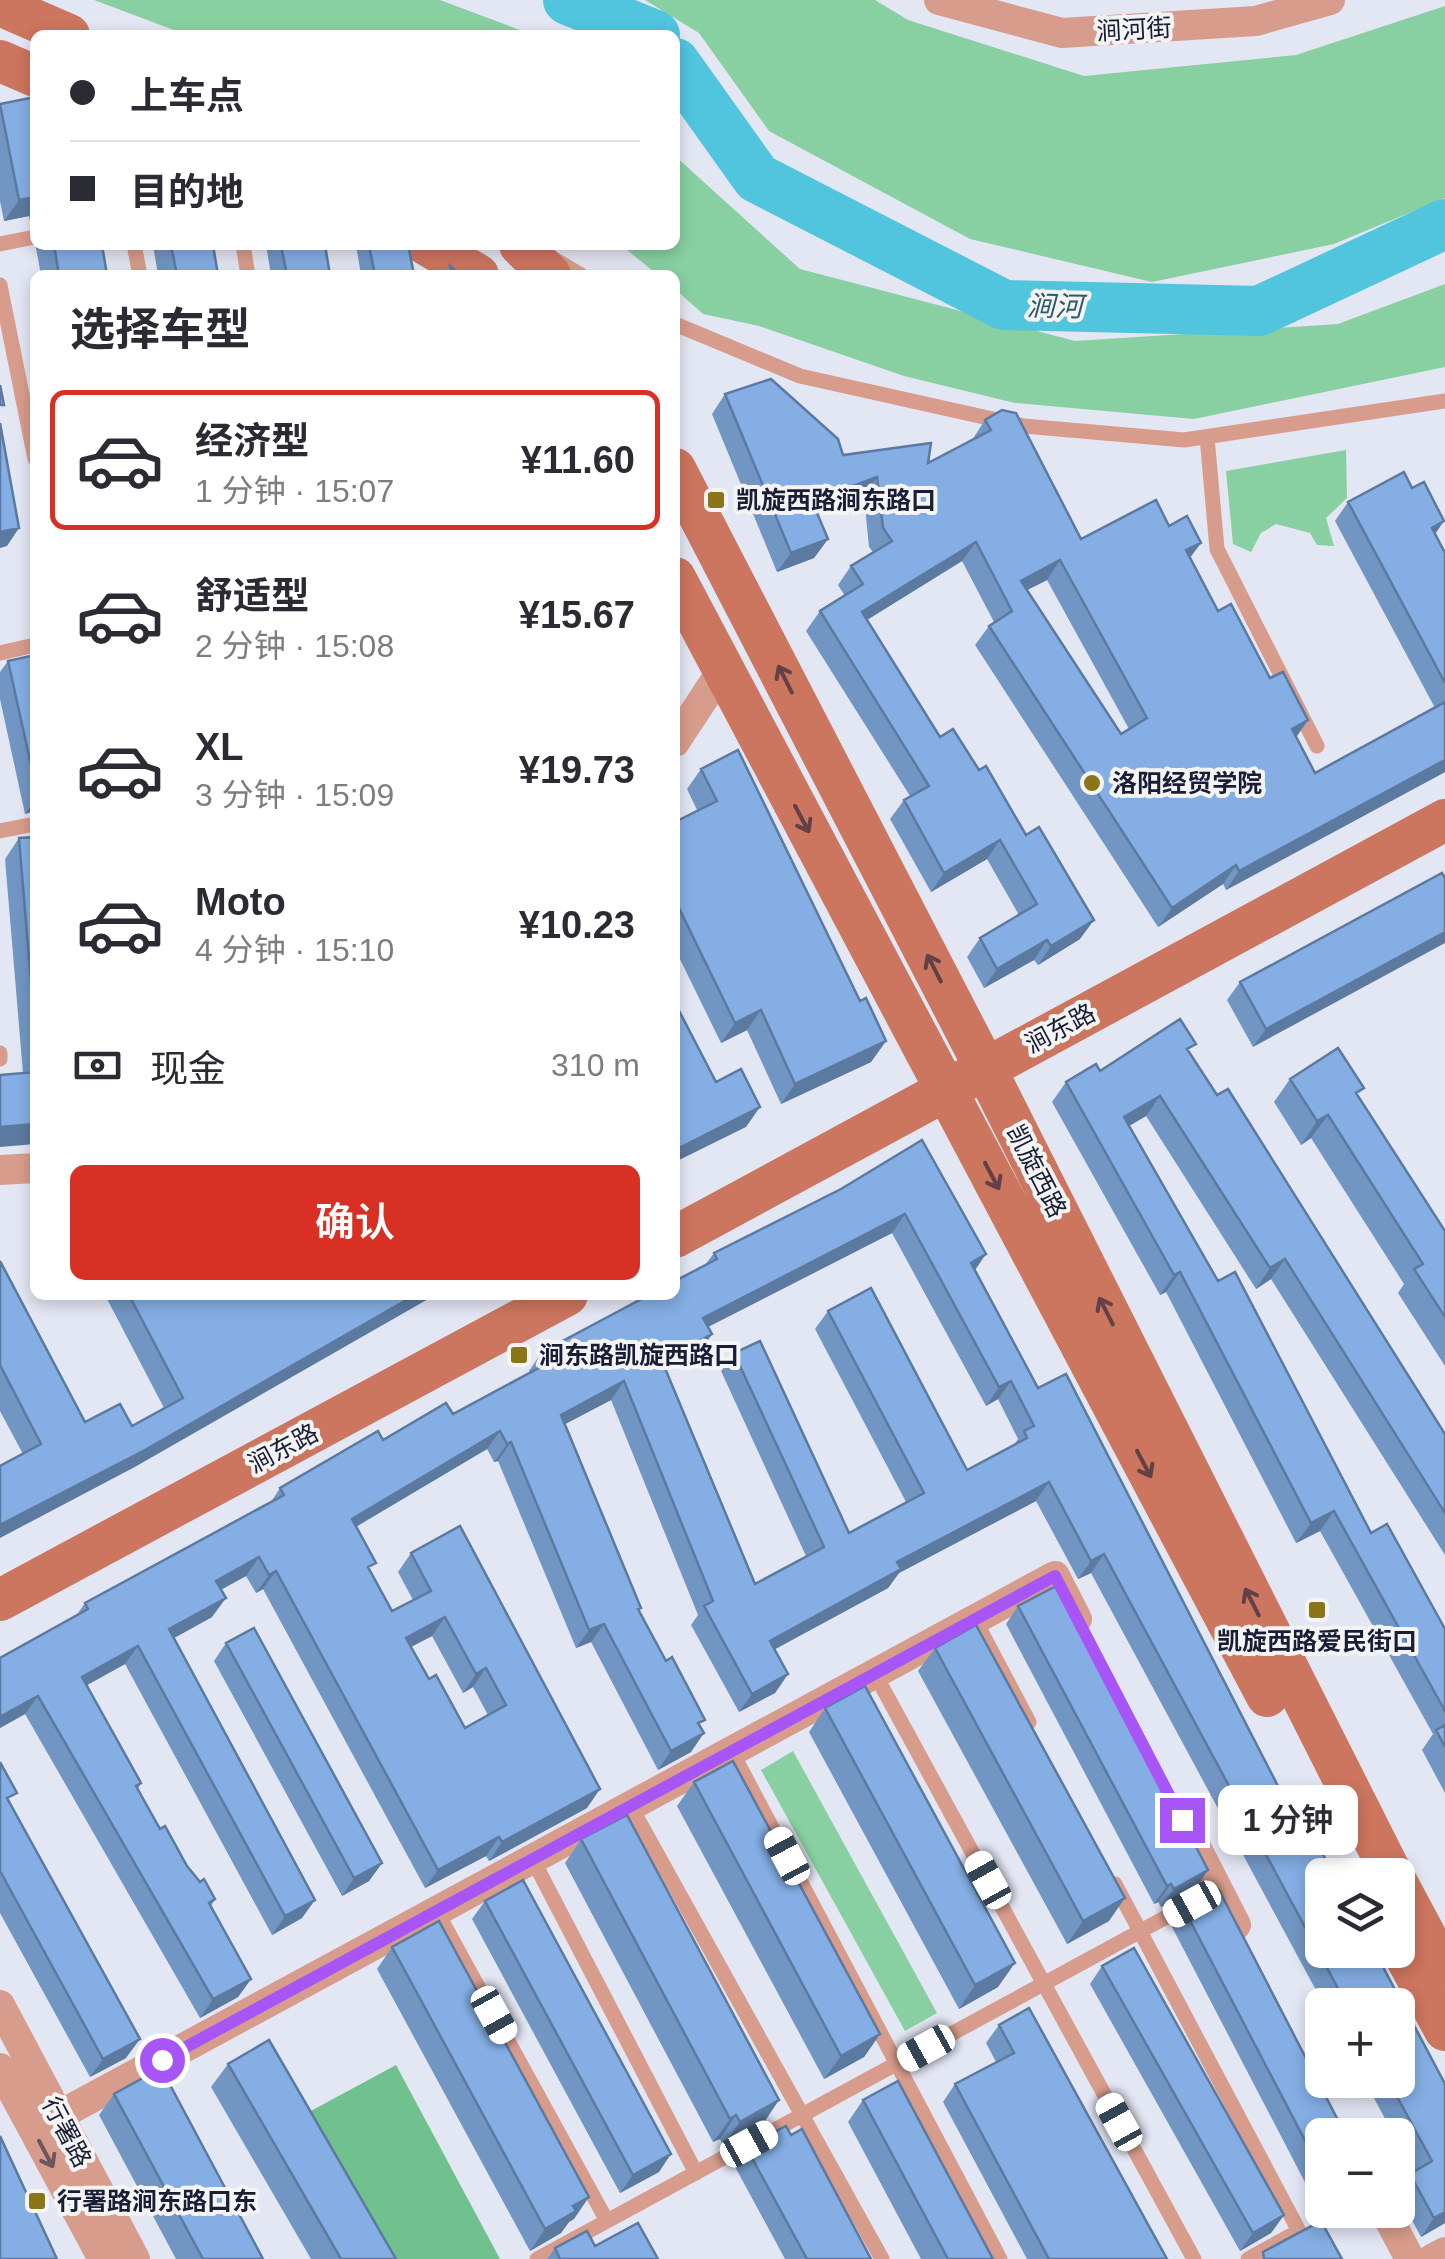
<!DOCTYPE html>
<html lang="zh">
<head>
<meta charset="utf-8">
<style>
  :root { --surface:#fff; --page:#f2f2f3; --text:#2b2b33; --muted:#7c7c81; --line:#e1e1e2; --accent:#d93025 }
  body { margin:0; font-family:Helvetica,"Noto Sans SC",sans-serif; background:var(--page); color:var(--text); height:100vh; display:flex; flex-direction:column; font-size:38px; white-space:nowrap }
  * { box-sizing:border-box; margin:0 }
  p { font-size:32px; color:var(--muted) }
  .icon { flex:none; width:55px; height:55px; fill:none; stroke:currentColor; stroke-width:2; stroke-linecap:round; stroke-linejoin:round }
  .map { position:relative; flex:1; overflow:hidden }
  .details { position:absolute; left:30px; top:270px; width:650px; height:1030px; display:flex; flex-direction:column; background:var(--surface); border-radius:15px; box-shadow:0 5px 15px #0003 }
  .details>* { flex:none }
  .banner { position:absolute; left:30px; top:30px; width:650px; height:220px; border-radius:15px; box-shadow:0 5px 15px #0003; display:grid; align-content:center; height:220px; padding:0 40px; background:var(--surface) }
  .tools { position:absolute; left:1305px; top:1858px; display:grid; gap:20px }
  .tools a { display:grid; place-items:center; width:110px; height:110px; border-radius:15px; background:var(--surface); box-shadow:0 5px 15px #0003; font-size:50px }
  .end { position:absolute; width:45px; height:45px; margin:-22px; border:12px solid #a855f7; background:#fff; box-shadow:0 0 0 5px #fff }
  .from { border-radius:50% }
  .bubble { position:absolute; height:70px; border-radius:15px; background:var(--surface); box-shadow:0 5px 15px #0003; font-size:32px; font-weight:600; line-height:70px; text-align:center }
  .car { position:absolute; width:30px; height:60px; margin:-30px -15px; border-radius:12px; box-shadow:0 0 8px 2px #0007; background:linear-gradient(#fff 24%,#345 0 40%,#fff 0 76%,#345 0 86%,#fff 0) }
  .banner b { display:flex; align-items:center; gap:35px; height:95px; font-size:38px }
  .banner b+b { border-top:2px solid var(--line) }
  .banner i { width:25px; height:25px; background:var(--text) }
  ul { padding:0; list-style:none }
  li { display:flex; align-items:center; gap:30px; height:140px; margin:0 20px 15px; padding:0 20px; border:5px solid transparent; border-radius:15px }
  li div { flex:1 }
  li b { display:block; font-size:38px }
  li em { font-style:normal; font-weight:600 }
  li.current { border-color:var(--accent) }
  li>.icon { width:90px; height:90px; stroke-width:1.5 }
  h2 { padding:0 40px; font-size:45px; line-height:120px }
  .pay { display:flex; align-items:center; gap:25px; height:110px; padding:0 40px; font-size:38px }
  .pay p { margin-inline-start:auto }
  .button { display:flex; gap:20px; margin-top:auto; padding:20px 40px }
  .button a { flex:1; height:115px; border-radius:15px; background:var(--accent); color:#fff; font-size:40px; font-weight:600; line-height:115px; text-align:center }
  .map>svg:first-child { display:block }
  .green { fill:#88d0a1 }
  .forest { fill:#70c18e }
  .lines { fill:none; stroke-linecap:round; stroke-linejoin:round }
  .river { stroke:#51c4de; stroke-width:50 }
  .lane { stroke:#d89c8c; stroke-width:15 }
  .street { stroke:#d89c8c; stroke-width:30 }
  .secondary { stroke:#cc755f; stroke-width:42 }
  .wall { fill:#7296c4; fill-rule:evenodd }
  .shaded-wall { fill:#5c7aa0 }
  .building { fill:#84aee4; stroke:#5c7aa0; stroke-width:2.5; fill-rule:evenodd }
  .oneway { stroke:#614046 }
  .oneway2 { stroke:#6f565c }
  .route { stroke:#a855f7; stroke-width:12 }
  .poi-dot { fill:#8a7518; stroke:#f4f4f4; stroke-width:4 }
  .labels { text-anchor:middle; stroke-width:8; stroke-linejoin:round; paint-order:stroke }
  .street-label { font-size:25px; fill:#191d35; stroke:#f4f4f4 }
  .poi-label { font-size:25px; font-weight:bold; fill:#191d35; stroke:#f4f4f4; text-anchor:start }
  .water-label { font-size:28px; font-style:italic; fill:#2b5c67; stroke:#f4f4f4 }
</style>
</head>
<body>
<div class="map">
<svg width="1445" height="2259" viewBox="0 0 1445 2259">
  <rect width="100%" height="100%" fill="#e3e6f3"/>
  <path class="green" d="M94,0H440L533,35H187Z
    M645,0H875L908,20L1084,76L1296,55L1445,6V198L1334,244L1152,282L970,239L769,131L699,33Z
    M675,156L800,269L1075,341L1338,324L1445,284V367L1194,419L1015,403L904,376L759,326L703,314L675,289V275H658L621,245H675Z
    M1346,450L1347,498L1326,518L1334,546L1317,545L1310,533L1276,524L1261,533L1251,552L1233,544L1226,471Z
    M793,1751L937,2013L905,2031L761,1770Z"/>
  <path class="forest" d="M396,2065L500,2259H388L309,2112Z"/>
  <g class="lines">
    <path class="river" d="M568,0L655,35
      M675,63L757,178L1004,305L1259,311L1445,224"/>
    <path class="lane" d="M0,244L35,237
      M134,245L140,275
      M243,245L248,275
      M554,259L581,275
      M0,285L35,459
      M675,324L800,376L1024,426L1184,440L1445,401
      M1207,437L1217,549L1317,746
      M0,653L35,645
      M0,831L35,824
      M0,1053V1059
      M975,1620L1029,1722
      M875,1674L1194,2259
      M732,1752L1000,2259
      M631,1807L882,2259
      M533,1860L696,2173
      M1115,1884L1299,2231L1248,2259
      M437,1912L607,2221
      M537,2259L1218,1889"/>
    <path class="street" d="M939,0L1062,33L1256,21L1330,0
      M675,742L723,669
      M0,1170L35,1168
      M1191,1837L1236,1925
      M0,2005L135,2259
      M0,2068L103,2259
      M58,2116L1055,1576L1077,1619
      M1384,2210L1410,2259
      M1432,2259L1445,2252"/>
    <path class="secondary" d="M0,5L69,35
      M0,61L35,76
      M427,245L478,275
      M520,245L550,275
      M675,469L978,1054L1392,1875
      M675,578L1267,1696
      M675,1237L1445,820
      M0,1600L567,1295
      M1398,1885L1442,1967
      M1398,1942L1445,2030"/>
  </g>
  <path class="wall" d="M35,97V228L31,226L29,216L4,221L0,201V104Z
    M38,245H102L107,275H41L36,248Z
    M153,245H213L218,275H158Z
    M266,245H325L330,275H271Z
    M356,245H401L414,275H361Z
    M450,266L461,275H444Z
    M725,394L843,455L928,463L972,440L985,420L1081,539L1169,526L1190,558L1218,611L1270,678L1308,720L1296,737L1315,773L1435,708L1335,521L1348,502L1435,534L1445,553V772L1226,890L1223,884L1158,927L975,645L989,626L994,622L962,561L867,620L940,737L1080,939L1038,965L1034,960L984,988L967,957L980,938L1019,915L987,859L931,892L890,819L904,800L910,796L806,631L820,611L845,596L838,585L851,566L873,552L869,547L864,497L817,514L828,539L814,558L777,572L712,414ZM1047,580L1129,729L1121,734L1027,590Z
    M35,655V811L25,814L0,699V672L8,661Z
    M701,769L860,1001L886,1041L871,1062L781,1104L747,1030L721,1043L675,949V822L697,810L687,789Z
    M35,837V1144L23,1073L5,859L19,838Z
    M1442,873L1253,1047L1227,1000L1240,982Z
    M1190,1053L1445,1434V1555L1271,1279L1256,1289L1146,1116L1129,1126L1218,1281L1371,1533L1445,1629V1793L1422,1750L1433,1734L1320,1531L1296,1543L1166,1292L1160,1295L1052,1102L1066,1082L1100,1071Z
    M1290,1079L1358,1097L1445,1231V1366L1398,1293L1404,1284L1311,1138L1301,1145L1274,1102Z
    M922,1140L975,1270L1038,1388L1297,1823L1445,2084V2223L1421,2237L1398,2194V2191L1410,2174L1414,2172L1398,2141V2135H1394L1364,2080H1398V2005H1324L1091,1573L1078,1579L1036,1501L899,1573L888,1588L775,1649L788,1674L775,1693L739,1712L691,1625L698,1615L611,1400L565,1424L639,1611L700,1727L691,1752L658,1770L591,1642L576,1648L498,1461L494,1462L487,1449L356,1527L370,1571L392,1611L413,1600L398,1572L411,1553L587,1808L489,1861L486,1856L425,1888L263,1589L256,1593L246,1576L221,1590L212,1617L174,1638L302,1918L272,1935L125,1664L87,1685L141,1783L138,1789L160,1829L200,1882L215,1899L211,1906L251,1979L238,1997L200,2018L25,1714L0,1728V1658L76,1616L85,1603L271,1502L280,1488L383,1440L453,1414L530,1373L529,1371L542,1352L705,1265L714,1253L841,1189ZM892,1233L986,1406L998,1399L1018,1439L1014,1445L967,1470L828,1311L815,1329L906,1502L849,1533L734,1353L721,1371L806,1556L755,1584L666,1370L699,1353L712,1334L708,1327ZM432,1636L463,1693L473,1687L488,1715L465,1728L429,1679L411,1647Z
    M0,1261L85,1422L132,1426L164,1408L105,1295H435L131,1469L23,1454L0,1411Z
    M1018,1606L1196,1888L1161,1907L1158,1902L1154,1904L1006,1624Z
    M226,1643L382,1863L369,1881L342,1896L214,1661Z
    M935,1648L1109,1921L1067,1944L918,1671Z
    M825,1708L998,1987L959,2009L809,1732Z
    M0,1762L10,1803L126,2058L90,2077L0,1913Z
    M694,1782L880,2034L864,2057L824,2079L677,1806Z
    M581,1839L763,2124L723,2145L720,2139L713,2142L565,1863Z
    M485,1901L659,2172L620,2193L472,1919Z
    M1184,1909L1341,2126L1322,2135V2210H1327L1321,2213L1172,1927Z
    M392,1947L574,2219L569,2222L561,2233L530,2251L377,1969Z
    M1102,1966L1284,2215L1271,2233L1240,2251L1090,1984Z
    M999,2025L1167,2259H1027L943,2102L955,2084L996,2062L986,2043Z
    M228,2064L396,2259H311L211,2087Z
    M114,2094L263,2259H176L99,2115Z
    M863,2100L993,2259H921L848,2122Z
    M791,2135L871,2259H785L734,2165L746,2147Z
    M595,2246L658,2259H547L555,2248Z"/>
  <path class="shaded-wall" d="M35,197V208L29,216L4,221L19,200Z
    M877,477L864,497L799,520L812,501Z
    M1444,521L1431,540L1432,528Z
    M19,528L7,546L0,548V532Z
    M828,539L814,558L777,572L791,553Z
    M976,542L962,561L849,631L862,612Z
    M1201,543L1187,562L1186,550Z
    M1060,560L1047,580L1007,600L1021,581Z
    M1308,720L1295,739L1292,729Z
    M1445,760V772L1226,890L1239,871Z
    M35,800V811L25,814Z
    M1000,840L987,859L931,892L944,873Z
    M1236,865L1223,884L1158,927L1172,908Z
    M1094,920L1080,939L1038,965L1051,946Z
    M1445,932V943L1253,1047L1266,1029Z
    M1047,940L1034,960L984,988L997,969Z
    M761,1010L747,1030L721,1043L735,1023Z
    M886,1041L871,1062L781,1104L795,1084Z
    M1160,1096L1146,1116L1110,1137L1124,1117Z
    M760,1107L746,1127L675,1162V1150Z
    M1328,1115L1311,1138L1301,1145L1317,1121Z
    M35,1124V1144L0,1147V1127Z
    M905,1214L892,1233L690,1336L703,1318Z
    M986,1254L973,1273L971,1263Z
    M1285,1259L1271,1279L1256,1289L1270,1268Z
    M1180,1272L1166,1292L1160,1295L1174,1275Z
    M415,1295H435L131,1469L0,1538V1525Z
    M712,1334L699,1353L649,1380L662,1361Z
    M624,1381L611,1400L548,1433L561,1415Z
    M1011,1381L998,1399L986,1406L999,1387Z
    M500,1431L487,1449L338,1537L352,1519Z
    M511,1442L498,1461L494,1462L507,1444Z
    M1049,1482L1036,1501L899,1573L888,1588L757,1659L770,1641L897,1562Z
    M1334,1511L1320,1531L1296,1543L1311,1523Z
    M1104,1554L1091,1573L1078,1579L1091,1561Z
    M259,1557L246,1576L203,1599L216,1581Z
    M276,1571L263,1589L256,1593L269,1575Z
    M226,1598L212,1617L156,1648L169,1629Z
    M445,1617L432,1636L393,1656L406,1638Z
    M604,1624L591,1642L576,1648L589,1630Z
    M138,1646L125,1664L69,1695L82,1677Z
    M486,1668L473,1687L463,1693L476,1674Z
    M788,1674L775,1693L739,1712L752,1694Z
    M38,1696L25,1714L0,1728V1717Z
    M704,1733L691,1752L658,1770L671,1751Z
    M600,1789L587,1808L489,1861L502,1842Z
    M499,1837L486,1856L425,1888L438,1870Z
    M382,1863L369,1881L342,1896L354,1878Z
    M1208,1870L1196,1888L1161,1907L1174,1889Z
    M1171,1884L1158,1902L1154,1904L1167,1886Z
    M1125,1898L1109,1921L1067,1944L1083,1921Z
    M315,1900L302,1918L272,1935L285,1916Z
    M1015,1963L998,1987L959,2009L975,1985Z
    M251,1979L238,1997L200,2018L213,1999Z
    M880,2034L864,2057L824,2079L841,2056Z
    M140,2039L126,2058L90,2077L103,2059Z
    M779,2100L763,2124L723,2145L740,2122Z
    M736,2115L720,2139L713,2142L730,2119Z
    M671,2154L659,2172L620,2193L633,2175Z
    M589,2197L574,2219L569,2222L561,2233L530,2251L545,2229L573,2206Z
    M1445,2212V2223L1421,2237L1434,2218Z
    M1284,2215L1271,2233L1240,2251L1253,2233Z"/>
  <path class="building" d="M35,97V197L19,200L0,104Z
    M54,245H102L107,275H59Z
    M171,245H213L218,275H177Z
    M281,245H325L330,275H287Z
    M369,245H401L409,249L414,275H375Z
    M450,266L461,275H452Z
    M771,379L838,439L843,455L931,443L928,463L991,430L985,420L1002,410L1016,413L1081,539L1156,500L1169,526L1187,516L1201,543L1186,550L1218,611L1231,604L1270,678L1283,672L1308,720L1292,729L1315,773L1445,702V760L1239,871L1236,865L1172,908L989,626L1012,611L976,542L862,612L940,737L953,729L979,770L986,766L1026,835L1039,827L1094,920L1051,946L1047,940L997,969L980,938L1037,904L1000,840L944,873L904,800L929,786L820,611L863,584L851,566L892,541L883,528L877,477L812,501L828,539L791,553L725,394ZM1060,560L1147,718L1121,734L1021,581Z
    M0,385L4,405H0Z
    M0,423L19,528L0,532Z
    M1404,472L1412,488L1424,482L1444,521L1432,528L1445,553V683L1348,502Z
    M35,655V783L8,661Z
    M738,750L860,1001L866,998L886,1041L795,1084L761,1010L735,1023L675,900V822L717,801L701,769Z
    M35,837V1030L19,838Z
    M1442,873L1445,878V932L1266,1029L1240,982Z
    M675,1003L716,1082L741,1069L760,1107L675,1150Z
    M1180,1019L1196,1044L1187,1049L1217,1095L1228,1089L1445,1434V1513L1285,1259L1270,1268L1160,1096L1124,1117L1218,1281L1235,1272L1371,1533L1387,1524L1445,1629V1711L1334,1511L1311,1523L1180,1272L1174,1275L1066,1082L1096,1064L1100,1071Z
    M1338,1048L1364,1088L1356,1093L1445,1231V1317L1414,1269L1423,1264L1328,1115L1317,1121L1290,1079Z
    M35,1072V1124L0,1127V1075Z
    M922,1140L986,1254L971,1263L1038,1388L1066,1374L1297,1823L1304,1819L1334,1875H1322V1950H1374L1445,2084V2212L1434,2218L1410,2174L1432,2161L1388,2080H1398V2005H1347L1104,1554L1091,1561L1049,1482L897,1562L901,1569L770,1641L788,1674L752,1694L704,1606L713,1601L624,1381L561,1415L641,1608L638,1609L666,1661L672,1657L705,1720L698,1723L704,1733L671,1751L604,1624L589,1630L511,1442L507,1444L500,1431L352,1519L376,1563L368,1567L392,1611L431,1591L411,1553L460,1526L600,1789L502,1842L499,1837L438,1870L276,1571L269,1575L259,1557L216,1581L226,1598L169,1629L315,1900L285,1916L138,1646L82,1677L141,1783L136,1786L160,1829L165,1826L187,1866L200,1882L204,1879L215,1899L209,1903L251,1979L213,1999L38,1696L0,1717V1658L88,1609L85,1603L284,1495L280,1488L378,1431L383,1440L446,1403L453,1414L548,1363L542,1352L649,1295H675V1281L717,1259L714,1253L841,1189ZM905,1214L999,1387L1011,1381L1034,1426L1024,1431L1027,1438L967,1470L871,1288L828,1311L924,1493L849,1533L760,1341L734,1353L824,1547L755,1584L662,1361L712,1334L703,1318ZM445,1617L476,1674L486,1668L506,1705L465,1728L436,1675L429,1679L406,1638Z
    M0,1261L85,1422L120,1404L132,1426L183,1398L129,1295H415L145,1450L0,1525V1466L41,1444L0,1365Z
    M1060,1584L1208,1870L1174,1889L1171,1884L1167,1886L1018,1606Z
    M976,1625L1125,1898L1083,1921L935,1648Z
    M254,1628L382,1863L354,1878L226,1643Z
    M865,1686L1015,1963L975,1985L825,1708Z
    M1445,1725V1747L1436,1730Z
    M733,1761L880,2034L841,2056L694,1782Z
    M0,1762L17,1793L7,1798L140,2039L103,2059L0,1871Z
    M627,1815L779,2100L740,2122L736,2115L730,2119L581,1839Z
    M523,1880L671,2154L633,2175L485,1901Z
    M1219,1890L1341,2126L1355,2135H1322V2173L1184,1909Z
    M439,1921L589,2197L573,2206L576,2211L545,2229L392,1947Z
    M1134,1948L1284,2215L1253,2233L1102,1966Z
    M1029,2008L1167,2259H1049L955,2084L1014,2053L999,2025Z
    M269,2040L396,2259H341L228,2064Z
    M161,2068L263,2259H203L114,2094Z
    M898,2081L993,2259H948L863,2100Z
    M786,2126L791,2135L802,2129L871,2259H807L746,2147Z
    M0,2136L57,2259H0Z
    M1321,2221L1342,2259H1264L1263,2252Z
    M638,2223L658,2259H560L555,2248L587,2231L595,2246Z"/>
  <defs><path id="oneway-shaft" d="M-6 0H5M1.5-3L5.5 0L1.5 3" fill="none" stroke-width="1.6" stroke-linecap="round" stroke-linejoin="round" transform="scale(2.5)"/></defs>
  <g class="oneway">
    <use href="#oneway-shaft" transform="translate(785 679) rotate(-117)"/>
    <use href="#oneway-shaft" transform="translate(802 819) rotate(62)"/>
    <use href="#oneway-shaft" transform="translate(934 968) rotate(-117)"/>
    <use href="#oneway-shaft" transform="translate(992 1176) rotate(62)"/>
    <use href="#oneway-shaft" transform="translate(1106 1311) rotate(-117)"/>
    <use href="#oneway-shaft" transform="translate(1144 1464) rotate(62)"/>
    <use href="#oneway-shaft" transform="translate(1252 1602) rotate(-117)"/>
  </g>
  <use class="oneway2" href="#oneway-shaft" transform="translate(46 2154) rotate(62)"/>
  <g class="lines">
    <path class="route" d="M162,2060L1055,1576L1182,1820"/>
  </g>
  <g class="poi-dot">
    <rect x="706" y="490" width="20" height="20" rx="5"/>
    <circle cx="1092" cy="783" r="10"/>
    <rect x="509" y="1345" width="20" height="20" rx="5"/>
    <rect x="1307" y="1600" width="20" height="20" rx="5"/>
    <rect x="27" y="2191" width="20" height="20" rx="5"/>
  </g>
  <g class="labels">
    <g class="street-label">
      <text transform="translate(1134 29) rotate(-3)" y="9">涧河街</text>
      <text transform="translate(1060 1028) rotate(-28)" y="9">涧东路</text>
      <text transform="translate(1037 1171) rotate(63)" y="9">凯旋西路</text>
      <text transform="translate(283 1448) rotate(-28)" y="9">涧东路</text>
      <text transform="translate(67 2132) rotate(62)" y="9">行署路</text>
    </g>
    <g class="poi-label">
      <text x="736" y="509">凯旋西路涧东路口</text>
      <text x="1112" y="792">洛阳经贸学院</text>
      <text x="539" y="1364">涧东路凯旋西路口</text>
      <text x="1317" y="1650" text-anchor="middle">凯旋西路爱民街口</text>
      <text x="57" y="2210">行署路涧东路口东</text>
    </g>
    <g class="water-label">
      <text transform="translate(1055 306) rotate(1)" y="10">涧河</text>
    </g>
  </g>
</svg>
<div class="tools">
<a><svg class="icon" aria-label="layers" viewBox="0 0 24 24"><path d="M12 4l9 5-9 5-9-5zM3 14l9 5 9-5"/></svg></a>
<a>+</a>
<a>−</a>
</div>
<i class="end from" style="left:162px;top:2060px"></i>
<i class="end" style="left:1182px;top:1820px"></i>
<div class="bubble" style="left:1218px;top:1785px;width:140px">1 分钟</div>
<i class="car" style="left:787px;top:1856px;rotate:332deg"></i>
<i class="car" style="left:988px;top:1880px;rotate:331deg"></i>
<i class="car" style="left:1192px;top:1904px;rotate:241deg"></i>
<i class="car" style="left:494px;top:2015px;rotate:151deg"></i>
<i class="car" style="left:926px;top:2048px;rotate:241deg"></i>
<i class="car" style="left:1119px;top:2122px;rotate:331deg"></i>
<i class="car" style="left:749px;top:2144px;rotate:61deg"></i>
<div class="banner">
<b><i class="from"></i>上车点</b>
<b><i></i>目的地</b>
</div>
<section class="details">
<h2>选择车型</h2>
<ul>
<li class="current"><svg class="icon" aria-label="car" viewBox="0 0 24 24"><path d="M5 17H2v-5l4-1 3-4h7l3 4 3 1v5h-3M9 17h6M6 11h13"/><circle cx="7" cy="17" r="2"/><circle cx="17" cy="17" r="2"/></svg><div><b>经济型</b><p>1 分钟 · 15:07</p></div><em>¥11.60</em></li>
<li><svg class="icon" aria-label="car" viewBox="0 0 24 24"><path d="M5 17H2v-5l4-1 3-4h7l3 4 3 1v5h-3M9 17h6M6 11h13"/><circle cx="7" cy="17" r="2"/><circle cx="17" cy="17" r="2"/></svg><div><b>舒适型</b><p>2 分钟 · 15:08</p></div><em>¥15.67</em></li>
<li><svg class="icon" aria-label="car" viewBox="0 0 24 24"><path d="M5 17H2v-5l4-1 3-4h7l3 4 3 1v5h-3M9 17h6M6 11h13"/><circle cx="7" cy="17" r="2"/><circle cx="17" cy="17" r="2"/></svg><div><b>XL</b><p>3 分钟 · 15:09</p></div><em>¥19.73</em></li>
<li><svg class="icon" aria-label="car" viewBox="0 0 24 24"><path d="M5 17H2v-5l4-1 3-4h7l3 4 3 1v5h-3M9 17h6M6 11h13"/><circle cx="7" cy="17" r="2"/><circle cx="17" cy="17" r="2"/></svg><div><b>Moto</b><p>4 分钟 · 15:10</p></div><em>¥10.23</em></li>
</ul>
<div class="pay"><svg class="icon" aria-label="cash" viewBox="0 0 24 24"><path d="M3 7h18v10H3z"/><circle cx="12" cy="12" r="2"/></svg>现金<p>310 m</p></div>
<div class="button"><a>确认</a></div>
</section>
</div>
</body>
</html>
